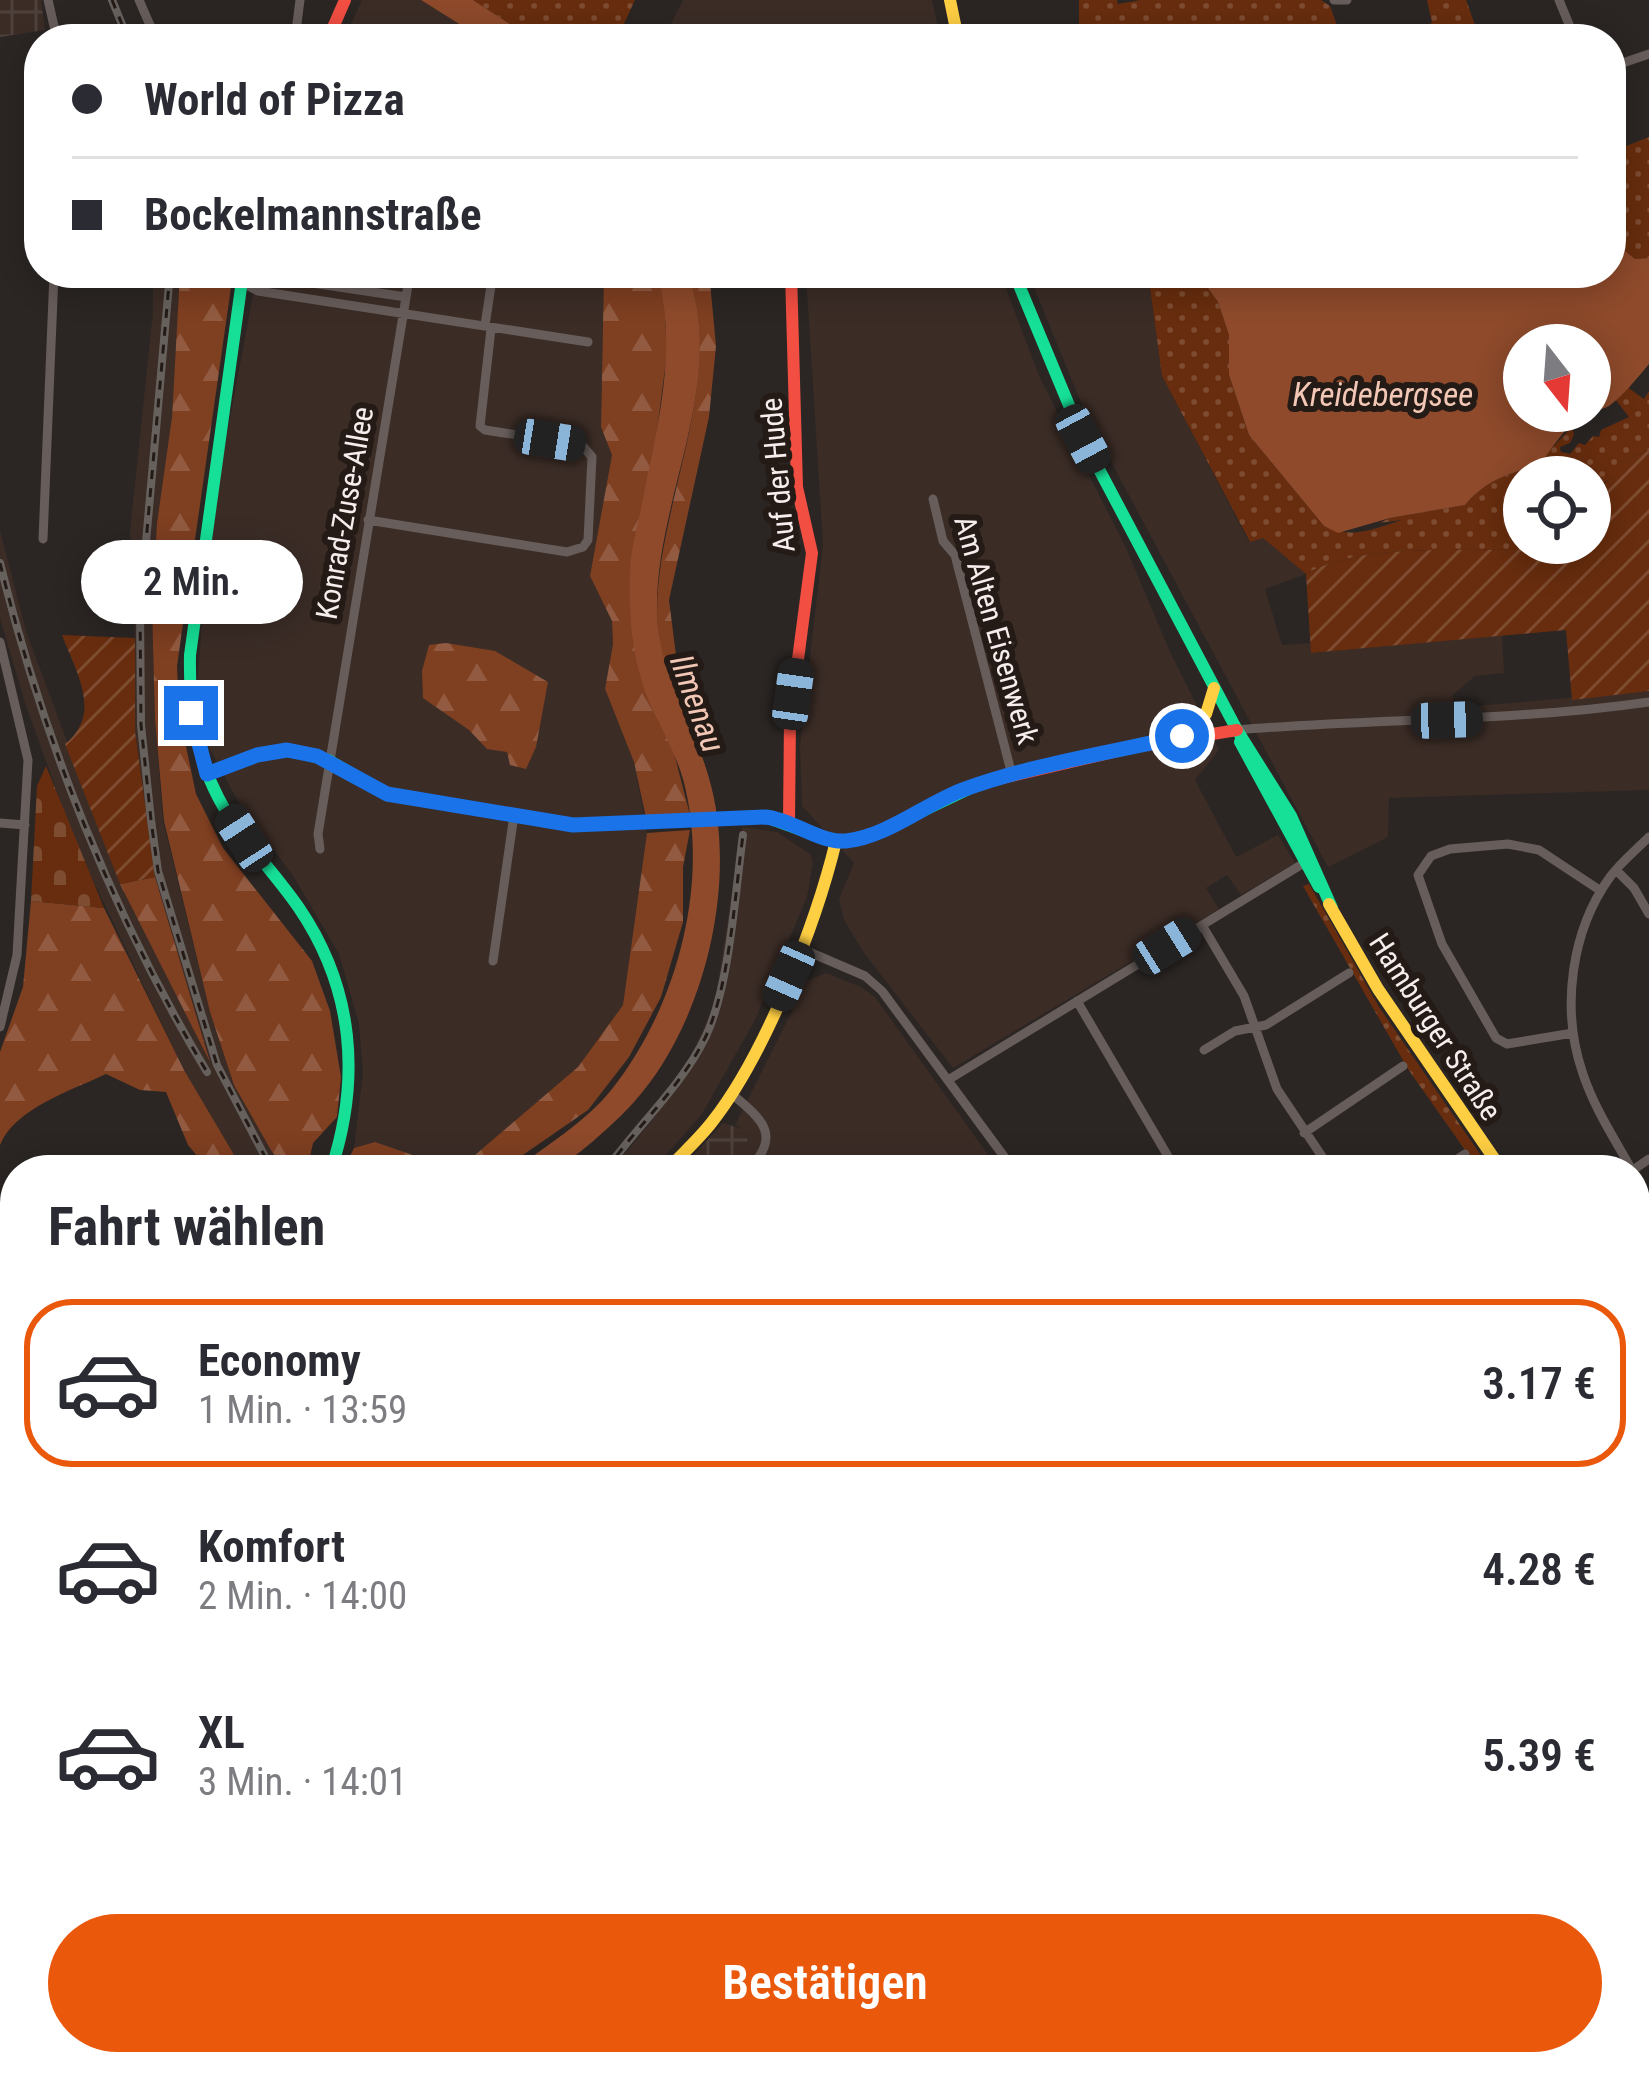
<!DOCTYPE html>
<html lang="de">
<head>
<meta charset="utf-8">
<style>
  :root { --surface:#fff; --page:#f7f7f7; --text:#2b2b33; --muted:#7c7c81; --line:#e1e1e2; --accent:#ea580c }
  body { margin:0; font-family:"Roboto Condensed",sans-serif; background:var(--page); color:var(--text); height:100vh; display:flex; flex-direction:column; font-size:45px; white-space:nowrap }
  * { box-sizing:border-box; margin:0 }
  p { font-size:39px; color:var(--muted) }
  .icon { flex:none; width:66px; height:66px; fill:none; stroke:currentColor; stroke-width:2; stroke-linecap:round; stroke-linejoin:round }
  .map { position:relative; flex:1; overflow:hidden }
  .sheet { position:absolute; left:0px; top:1155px; width:1650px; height:921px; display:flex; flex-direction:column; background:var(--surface); border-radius:48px 48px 0 0; box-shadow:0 6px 30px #0003 }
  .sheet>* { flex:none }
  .guide { position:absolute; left:24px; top:24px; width:1602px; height:264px; border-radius:48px; box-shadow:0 6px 30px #0003; display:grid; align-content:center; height:264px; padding:0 48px; background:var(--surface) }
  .needle { width:78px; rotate:163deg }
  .controls { position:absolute; left:1503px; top:324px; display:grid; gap:24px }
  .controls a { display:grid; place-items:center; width:108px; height:108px; border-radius:50%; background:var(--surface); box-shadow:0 6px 30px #0003; font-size:60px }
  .end { position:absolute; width:54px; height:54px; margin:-27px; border:15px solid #1a73e8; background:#fff; box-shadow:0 0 0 6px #fff }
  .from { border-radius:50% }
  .bubble { position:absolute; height:84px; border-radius:42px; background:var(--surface); box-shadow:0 6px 30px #0003; font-size:39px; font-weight:600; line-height:84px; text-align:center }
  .car { position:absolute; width:36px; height:72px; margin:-36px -18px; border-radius:15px; box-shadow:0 0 9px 3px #0007; background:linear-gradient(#222 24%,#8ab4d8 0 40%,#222 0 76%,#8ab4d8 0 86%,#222 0) }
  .guide b { display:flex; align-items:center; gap:42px; height:114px; font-size:45px }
  .guide b+b { border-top:3px solid var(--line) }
  .guide i { width:30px; height:30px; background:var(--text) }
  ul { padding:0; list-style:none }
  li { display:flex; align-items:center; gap:36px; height:168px; margin:0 24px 18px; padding:0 24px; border:6px solid transparent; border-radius:48px }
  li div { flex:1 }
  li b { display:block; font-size:45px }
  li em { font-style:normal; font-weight:600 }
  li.current { border-color:var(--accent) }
  li>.icon { width:108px; height:108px; stroke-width:1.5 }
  h2 { padding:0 48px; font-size:54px; line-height:144px }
  .action { display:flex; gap:24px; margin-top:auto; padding:24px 48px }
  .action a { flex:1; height:138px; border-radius:72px; background:var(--accent); color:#fff; font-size:48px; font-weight:600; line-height:138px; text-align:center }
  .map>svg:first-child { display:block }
  .built { fill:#3b2c26 }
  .industrial { fill:url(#industrial-grid) }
  .grass { fill:url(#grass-dots) }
  .forest { fill:url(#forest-firs) }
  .cemetery { fill:url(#cemetery-stones) }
  .garden { fill:url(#garden-furrows) }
  .water { fill:#8e4a2b; fill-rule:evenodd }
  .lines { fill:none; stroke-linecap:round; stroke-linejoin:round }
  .street { stroke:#675d5a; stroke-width:9 }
  .fast { stroke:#16e098; stroke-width:12 }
  .slow { stroke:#ffcf43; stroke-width:12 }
  .jam { stroke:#f24e42; stroke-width:12 }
  .rail-casing { stroke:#67615e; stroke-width:8 }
  .rail { stroke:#241b17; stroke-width:3; stroke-dasharray:9; stroke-linecap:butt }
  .route { stroke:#1a73e8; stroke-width:15 }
  .labels { text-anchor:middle; stroke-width:12; stroke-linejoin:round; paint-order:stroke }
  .street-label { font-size:30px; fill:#f5eeec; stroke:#241b17 }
  .water-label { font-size:33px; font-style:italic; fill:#f3c7b5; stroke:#241b17 }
</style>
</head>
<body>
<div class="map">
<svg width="1649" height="2075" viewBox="0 0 1649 2075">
  <defs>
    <pattern id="industrial-grid" width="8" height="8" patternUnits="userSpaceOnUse" patternTransform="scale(3)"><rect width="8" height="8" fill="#3b2c26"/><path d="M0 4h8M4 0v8" fill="none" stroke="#4e413b"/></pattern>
    <pattern id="grass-dots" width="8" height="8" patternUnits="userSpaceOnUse" patternTransform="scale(3)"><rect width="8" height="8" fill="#682d0e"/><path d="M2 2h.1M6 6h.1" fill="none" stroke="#7e4c31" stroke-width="1.8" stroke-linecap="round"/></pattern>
    <pattern id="forest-firs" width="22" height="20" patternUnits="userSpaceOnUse" patternTransform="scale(3)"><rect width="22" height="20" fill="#7f3f21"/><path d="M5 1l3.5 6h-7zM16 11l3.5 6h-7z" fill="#925b41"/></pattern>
    <pattern id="cemetery-stones" width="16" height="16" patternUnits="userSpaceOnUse" patternTransform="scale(3)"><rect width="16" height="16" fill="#682d0e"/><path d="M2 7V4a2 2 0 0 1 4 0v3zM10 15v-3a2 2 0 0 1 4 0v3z" fill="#7e4c31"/></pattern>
    <pattern id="garden-furrows" width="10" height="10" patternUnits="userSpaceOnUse" patternTransform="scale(3)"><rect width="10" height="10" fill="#682d0e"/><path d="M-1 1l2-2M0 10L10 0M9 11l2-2" fill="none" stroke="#7e4c31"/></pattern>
  </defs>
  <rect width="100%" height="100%" fill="#2b2624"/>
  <path class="built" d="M362,0H421L483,39H344Z
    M683,0H932L941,39H663Z
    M153,273H180L172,417L157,523L152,608L155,719L163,821L210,1012L234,1085L272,1152L288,1170H243L184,1070L77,847L25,703L0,618V530L26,631L120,884L207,1052L155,877L135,731V639L130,531L153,312Z
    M257,273H604L601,427L612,455L590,576L612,621L613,644L605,690L634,762L647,833L623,1005L578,1067L475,1155L439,1165L375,1142L354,1148L363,1073L359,1024L339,954L294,877L239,803L205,740L201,725L198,677L203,604L223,456Z
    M706,273H1000L1040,378L1126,548L1171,654L1219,750L1195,780L1236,857L1278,835L1295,863L1241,895L1227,875L1206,888L1219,909L953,1068L864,953L844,920L839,899L854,863L802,806L800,745L823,544L806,274L710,282Z
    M1028,273H1148L1162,376L1249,542L1263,537L1306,574L1265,589L1282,645L1310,643L1312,653L1502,635L1504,673L1475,676L1453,695V708L1649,691V790L1389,798L1388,837L1328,867L1087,417Z
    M742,827L777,832L810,854L813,862L807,897L755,1020L702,1114L653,1170H612L676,1090L715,1003Z
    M826,973L861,987L875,997L999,1170H732L747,1149L748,1132L735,1125L807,981Z
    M0,1496L15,1497V1698L0,1697Z
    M1271,2061H1424L1422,2075H1296Z"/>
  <path class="industrial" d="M0,0H41L45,30L0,37Z
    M723,1123L748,1131L747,1149L732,1170H680Z
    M357,2061H720L728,2075H362Z"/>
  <path class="grass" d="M473,0H635L617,39H533Z
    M1079,0H1117L1118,4L1140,0H1321L1330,6L1342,39H1079Z
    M1427,0H1466L1480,39H1433L1431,34L1410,39H1376L1432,23Z
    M1649,137V258L1635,259L1618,245H1611V152Z
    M1148,273H1197L1218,302L1229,335V375L1249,435L1324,526C1351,540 1376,528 1402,520L1379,523L1390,518L1465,505C1483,482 1511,471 1540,466L1543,457L1572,427L1574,435L1570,443L1560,447L1561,452L1570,454L1579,443L1585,445L1593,436L1599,437L1601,430L1629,417L1615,399L1627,387L1644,399L1649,391V450L1620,462L1622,470L1596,489L1590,516V477H1524V541L1514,549C1451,552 1360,543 1306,574L1263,538L1250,542L1162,376Z
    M1309,884L1379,1007L1491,1170H1479L1408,1069L1303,886Z"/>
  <path class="forest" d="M180,273H233L177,666L179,713L196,794L223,848L312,961L330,1011L341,1077L337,1117L313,1143L307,1170H288L272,1152L234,1085L210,1012L164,821L155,719L152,608L157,523L172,417Z
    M604,273H657L664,300L667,353L656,438L640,675L673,749L690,815L646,818L634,762L605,689L613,644L612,621L590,576L612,455L601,427Z
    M688,273H706L710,282L716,346L709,417L669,600L680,687L709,779C688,727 657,668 657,611C658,501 726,382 688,273Z
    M446,643L495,651L548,682L536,747L526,769L510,765L507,752L487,749L469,730L423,698L422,671L429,645Z
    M690,830L683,867V922L661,997L629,1057L588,1110L501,1170H344L354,1148L375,1142L439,1164L475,1155L578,1067L623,1005L647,833Z
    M155,877L210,1062L120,884Z
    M31,901L104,908L184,1070L243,1170H209L188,1145L166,1092L140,1090L106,1074C72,1090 14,1109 0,1145V1052L23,987Z"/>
  <path class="cemetery" d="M46,766L104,908L31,901L37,786Z"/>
  <path class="garden" d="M1649,450V691L1572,700L1566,630L1311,653L1306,574C1360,543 1451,552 1514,549L1524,541L1590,543C1590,502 1588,495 1621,470L1620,462Z
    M62,635L135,638V731L155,877L120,884L65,744C103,714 76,672 62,635Z
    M1649,1245V1366L1635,1345V1253Z"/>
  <path class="water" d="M421,0H473L533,39H483Z
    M1611,245H1618L1635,259L1649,258V364C1638,377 1623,396 1609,406C1601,411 1589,409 1581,414C1574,418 1543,458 1540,466C1511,471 1483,482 1465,505L1390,518L1338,533L1324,526L1249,435L1229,375V335L1218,302L1197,273H1611ZM1524,345H1590V411H1524Z
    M657,273H688C728,386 654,500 657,614C659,673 693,723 709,778C739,881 705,1023 634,1102C620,1118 568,1167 550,1170C539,1172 525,1170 514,1170C547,1145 586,1122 612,1089C677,1007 711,882 683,779C675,752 662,730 650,704C632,662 628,615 630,570C631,546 639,521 643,498C658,425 678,347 657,273Z"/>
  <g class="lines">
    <path class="street" d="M48,0L57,39
      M139,0L156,39
      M1334,0H1347
      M1559,0L1575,39
      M295,39L300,0
      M1611,67L1649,54
      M241,282L258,291L588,342
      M241,282L278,278L406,297
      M485,325L493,273
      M933,499L943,541L955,555L1012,775
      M368,520L567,552L583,547L588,540L592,457L582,445L485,430L480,426L491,329
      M43,539L54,273
      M0,642L28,760L17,955L0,1027
      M1237,730C1374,718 1512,722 1649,702
      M0,823L25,825
      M320,849L318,834L410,273
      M1616,870L1634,888L1649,914
      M1202,925L1244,996L1277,1089L1331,1170
      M800,948L865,976L882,991L1014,1170
      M493,961L514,815
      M1077,1001L1176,1170
      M1573,1033L1507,1044L1496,1038L1442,944L1418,875L1431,856L1450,849L1508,844L1539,850L1601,891
      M1204,1050L1235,1031L1266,1025L1349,973
      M948,1080L1304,863
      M733,1095C763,1120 782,1136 748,1170
      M1304,1133L1403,1066
      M1441,1170L1465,1154
      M1632,1170C1614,1138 1593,1106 1582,1071C1561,1008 1571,931 1610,877C1621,862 1636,850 1649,837
      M1633,1170L1649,1159
      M0,1296L15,1295
      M0,1405L15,1397
      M1635,1524L1649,1546
      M1635,1640L1649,1631
      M1635,1814L1649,1805
      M1635,1882L1649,1872
      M1635,1896L1649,1907
      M1635,1992L1649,1994
      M1635,2028L1649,2029
      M845,2061L855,2075
      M1073,2061L1082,2075
      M1518,2061L1527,2075
      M884,2075L924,2061"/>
    <path class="fast" d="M243,273L190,655C189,704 195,753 218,797C239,838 273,870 299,908C354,989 361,1079 331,1170
      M1014,273L1083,439L1237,730L1291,816L1332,908
      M1240,742L1319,887
      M207,774L257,755L287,750L328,760L387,794L573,825L766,817L826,839L846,841L876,833L981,783
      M0,1783L15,1773
      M0,1834L15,1804
      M711,2061L718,2075"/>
    <path class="slow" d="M950,0L958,39
      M1185,734L1206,714L1214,688
      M1329,904L1378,989L1502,1170
      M667,1170C682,1154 699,1139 712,1122C765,1055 816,924 836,841"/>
    <path class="jam" d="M328,39L345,0
      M981,783L1139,746L1237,730
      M789,821L790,720L812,553L797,487L791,273
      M1635,1366L1649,1387"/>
    <defs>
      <path id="rail" d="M112,0L128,39
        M170,273L140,609L141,725L151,820L158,871L217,1065L272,1170
        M0,563C43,739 113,916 207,1072
        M606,1170C638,1125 682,1086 706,1036C730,984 735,893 743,835
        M410,2061L416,2075
        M1302,2061L1326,2075
        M1336,2061L1361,2075"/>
    </defs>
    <use href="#rail" class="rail-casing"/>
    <use href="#rail" class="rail"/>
  </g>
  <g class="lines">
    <path class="route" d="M191,713L207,774L257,755L287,750L317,756L387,794L573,825L766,817C793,820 819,843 846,841C887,837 926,803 965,789C1034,764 1110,753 1182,736"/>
  </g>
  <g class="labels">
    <g class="street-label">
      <text transform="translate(778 475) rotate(-95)" y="10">Auf der Hude</text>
      <text transform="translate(345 513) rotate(-80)" y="10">Konrad-Zuse-Allee</text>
      <text transform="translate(996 630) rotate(74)" y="10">Am Alten Eisenwerk</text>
      <text transform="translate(1435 1027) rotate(57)" y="10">Hamburger Straße</text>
    </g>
    <g class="water-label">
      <text x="1383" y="406">Kreidebergsee</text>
      <text transform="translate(698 703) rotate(70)" y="12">Ilmenau</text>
    </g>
  </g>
</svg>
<div class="controls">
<a><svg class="needle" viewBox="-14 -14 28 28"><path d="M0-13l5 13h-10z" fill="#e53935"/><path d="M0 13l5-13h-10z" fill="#7c7c81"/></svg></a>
<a><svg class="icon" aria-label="locate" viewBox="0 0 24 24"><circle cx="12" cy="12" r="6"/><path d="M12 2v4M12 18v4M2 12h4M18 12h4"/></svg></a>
</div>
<i class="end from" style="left:1182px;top:736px"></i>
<i class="end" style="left:191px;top:713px"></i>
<div class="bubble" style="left:81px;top:540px;width:222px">2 Min.</div>
<i class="car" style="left:1083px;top:439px;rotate:152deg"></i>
<i class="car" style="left:550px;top:440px;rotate:99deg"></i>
<i class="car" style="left:793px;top:694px;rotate:8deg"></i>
<i class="car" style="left:1447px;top:720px;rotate:88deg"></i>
<i class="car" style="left:244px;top:838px;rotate:327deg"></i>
<i class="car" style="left:1167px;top:946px;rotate:58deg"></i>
<i class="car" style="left:789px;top:976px;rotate:204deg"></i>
<div class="guide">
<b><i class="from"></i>World of Pizza</b>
<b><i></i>Bockelmannstraße</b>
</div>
<section class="sheet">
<h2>Fahrt wählen</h2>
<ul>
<li class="current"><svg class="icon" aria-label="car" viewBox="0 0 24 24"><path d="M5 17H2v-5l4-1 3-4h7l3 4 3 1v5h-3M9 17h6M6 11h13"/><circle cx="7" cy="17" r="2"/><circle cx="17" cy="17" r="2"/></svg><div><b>Economy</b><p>1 Min. · 13:59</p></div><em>3.17 €</em></li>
<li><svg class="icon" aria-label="car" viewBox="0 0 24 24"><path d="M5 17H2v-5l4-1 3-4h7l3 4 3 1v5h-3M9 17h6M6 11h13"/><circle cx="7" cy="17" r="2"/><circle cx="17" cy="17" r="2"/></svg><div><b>Komfort</b><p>2 Min. · 14:00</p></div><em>4.28 €</em></li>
<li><svg class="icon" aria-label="car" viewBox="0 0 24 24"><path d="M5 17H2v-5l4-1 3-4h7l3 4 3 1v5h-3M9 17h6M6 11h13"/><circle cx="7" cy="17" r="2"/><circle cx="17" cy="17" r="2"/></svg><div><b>XL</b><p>3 Min. · 14:01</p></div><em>5.39 €</em></li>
</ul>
<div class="action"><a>Bestätigen</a></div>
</section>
</div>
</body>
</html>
